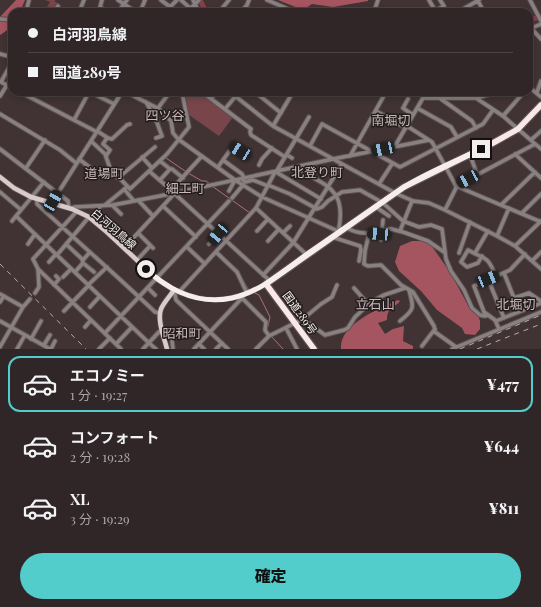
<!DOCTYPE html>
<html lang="ja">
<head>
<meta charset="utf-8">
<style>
  :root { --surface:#312627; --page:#3d3233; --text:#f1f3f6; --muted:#a8a5a7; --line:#4c4344; --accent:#53cdcb }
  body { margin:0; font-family:"Playfair Display","Noto Sans JP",serif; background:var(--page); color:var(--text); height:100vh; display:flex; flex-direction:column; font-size:15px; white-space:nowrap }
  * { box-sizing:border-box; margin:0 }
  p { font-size:13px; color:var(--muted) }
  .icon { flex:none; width:22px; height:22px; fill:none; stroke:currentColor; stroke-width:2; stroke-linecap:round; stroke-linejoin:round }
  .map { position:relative; height:349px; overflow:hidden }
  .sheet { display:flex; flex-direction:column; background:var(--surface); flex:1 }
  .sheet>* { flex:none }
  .banner { position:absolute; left:8px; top:8px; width:525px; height:88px; border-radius:12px; box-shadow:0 2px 6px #0003,0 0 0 1px var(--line); display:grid; align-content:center; height:88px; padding:0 20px; background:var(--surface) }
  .end { position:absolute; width:18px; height:18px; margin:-9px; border:5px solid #f6eded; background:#111; box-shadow:0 0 0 2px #111 }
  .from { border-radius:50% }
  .car { position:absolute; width:12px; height:24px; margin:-12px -6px; border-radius:5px; box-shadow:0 0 3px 1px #0007; background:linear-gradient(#222 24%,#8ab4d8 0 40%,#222 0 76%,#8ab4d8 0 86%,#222 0) }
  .banner b { display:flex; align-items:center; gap:14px; height:38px; font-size:15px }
  .banner b+b { border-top:1px solid var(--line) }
  .banner i { width:10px; height:10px; background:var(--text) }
  ul { padding:7px 0 0; list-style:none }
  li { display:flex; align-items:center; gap:12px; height:56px; margin:0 8px 6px; padding:0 12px; border:2px solid transparent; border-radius:12px }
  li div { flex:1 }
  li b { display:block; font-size:15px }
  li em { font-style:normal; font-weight:800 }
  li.on { border-color:var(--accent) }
  li>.icon { width:36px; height:36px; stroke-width:1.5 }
  .cta { display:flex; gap:8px; margin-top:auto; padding:8px 20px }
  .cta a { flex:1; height:46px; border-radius:24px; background:var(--accent); color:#111; font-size:16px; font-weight:800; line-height:46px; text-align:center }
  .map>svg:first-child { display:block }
  .green { fill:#77454a }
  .forest { fill:#a5555f }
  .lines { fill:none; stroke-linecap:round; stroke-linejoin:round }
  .stream { stroke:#ab727a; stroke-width:1 }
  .river { stroke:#8b3e49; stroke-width:5 }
  .minor-casing { stroke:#5e5152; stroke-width:5.5 }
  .major-casing { stroke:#5e5152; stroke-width:6 }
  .highway-casing { stroke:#5e5152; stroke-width:8 }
  .minor { stroke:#898181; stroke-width:3.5 }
  .major { stroke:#dacbcb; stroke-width:4.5 }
  .highway { stroke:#fae8e9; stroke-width:5.5 }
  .rail { stroke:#b7acad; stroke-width:1; stroke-dasharray:5 5; stroke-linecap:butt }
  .route { stroke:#f6eded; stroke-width:5 }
  .labels { text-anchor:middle; stroke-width:3; stroke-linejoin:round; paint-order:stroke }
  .street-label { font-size:11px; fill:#f6eded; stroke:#231c1d }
  .quarter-label { font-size:13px; fill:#ccbabb; stroke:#231c1d }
</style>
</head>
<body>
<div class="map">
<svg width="541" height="349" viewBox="0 0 541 349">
  <rect width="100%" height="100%" fill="#413334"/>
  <path class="green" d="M45,0H55V2L58,3L54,12H44L50,2Z
    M185,92L198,95L200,92L233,117L219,136L189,115Z"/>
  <path class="forest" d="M16,0H25L20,12H12C12,24 11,29 0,35V17Z
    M278,0H368V1L333,7L312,4L303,10Z
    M412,241H421L431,245L450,272L470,309L478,315L480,321V329L475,335L465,334L462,328L437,310L421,291L399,271L395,262L400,246Z
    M398,300L400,301C394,309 387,307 387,320L378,323L385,334L393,329L404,326L403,341L413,346V349H341C339,324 379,309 398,300Z"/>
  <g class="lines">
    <path class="stream" d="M166,158L185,171
      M188,173L202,181H206L210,184
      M212,186L250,213
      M243,280L248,289L250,290
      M253,292L259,295L270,317L267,330
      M271,336L283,349"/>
    <path class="river" d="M200,0L206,12
      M529,20L541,17"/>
    <defs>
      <path id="minor" d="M102,0L100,7L107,12
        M118,0L136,12
        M161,0L177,12
        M181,0L190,8
        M193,0L199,12
        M267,0L295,12
        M429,0L436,12
        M530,0L541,21
        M478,1L484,12
        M170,7L177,0
        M245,7L254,12
        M435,11L444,6L440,0
        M26,12L29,0
        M54,12L58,6
        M79,12L84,0
        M88,12L89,11
        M118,12L127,0
        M140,12L145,0
        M187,12L199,0
        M219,12L229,0
        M244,12L249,0
        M374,12L378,0
        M458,12L479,0
        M0,19L12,20
        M531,28L541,39
        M529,29L541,24
        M0,54L12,57
        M1,82L12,62
        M1,82L12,88
        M529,87L541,97
        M20,92L97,132
        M90,92L114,104
        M126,92L159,109L171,121L173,133L178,139L235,180L262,197L340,232
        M202,92L251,129L250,132L251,135L285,157
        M230,92L273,126L395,193L413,201L429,203L445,210L497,236L515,246L541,269
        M255,92L281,113
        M467,92L503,116L541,149
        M537,92L541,81
        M0,96L7,85
        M211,98L217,92
        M440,98L441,99L472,121L476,128
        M408,99L403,108L413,115
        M146,102L156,120L162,136L156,138
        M158,108L170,92
        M417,108L451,127L457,137
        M225,109L239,92
        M376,111L406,128
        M0,114L60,150L76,163
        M503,116L524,92
        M74,120L89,92
        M273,126L293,92
        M407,126L432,142L456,186L541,222
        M97,131L108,138L112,139L127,125L130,124
        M531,140L541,131
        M91,141L105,154L110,168L130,189L167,154L189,127L182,92
        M310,146L322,124L400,167L483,124L493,110
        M395,146L423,98H476L498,92
        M0,149L68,201L69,208
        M515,154L541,178
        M287,155L292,158
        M470,155L477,174
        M106,156L110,150L103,144L107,138
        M350,156L386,92
        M142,157L152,168
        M79,159L93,170
        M223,160L242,174L244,178
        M160,161L170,169
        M259,165L262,159L272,148
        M218,167L233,146L239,151
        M26,168L45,140
        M296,168C326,186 346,188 339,228L342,230
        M103,172L110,167
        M276,172L309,117
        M276,172L321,199
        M118,178L155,147
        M242,179L245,182L253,180L268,186
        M160,180L170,169H172L183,178
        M379,184L392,164
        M268,185L290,194L317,209L322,207L328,201L342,192L360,190L383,203L403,221L419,227L431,225L442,229L446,259L451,271L464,290L472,308L480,315L485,316L488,315
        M124,189L134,201
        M171,190L202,156
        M229,191L235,180
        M0,192L20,209
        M174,193L270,281
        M232,198L243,185
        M37,199V204C76,240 116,275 155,312L160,313
        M138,200L153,216
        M51,204L122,92
        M105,205L127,187
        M112,205L121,214
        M501,205L535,172
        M163,206L196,237
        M376,207L389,216
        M256,208L307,255
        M72,209L74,207L113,205L160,196L333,159L429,140
        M445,210L456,188V186L535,144
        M522,213L541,194
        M16,216L149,343
        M91,219L101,206
        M12,221L44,182
        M346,227C354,234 369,233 379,234L384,230L391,229L403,232L428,241L444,252
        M257,231L268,219
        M400,231L412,201
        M138,233L153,248
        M283,233L290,226
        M369,234L365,251L364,264L368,266L381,265L401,285L413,292L434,326L435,332L456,347
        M497,236L509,208
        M332,237L360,246L361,250L359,261
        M381,240L383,220
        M268,241L279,229
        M28,244L35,234
        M66,244L82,259L83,263L94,272
        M209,244L218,233
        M515,246L541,221
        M187,247L205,264
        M124,248L173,195L171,190L149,171
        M216,252L237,272L247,293
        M459,253L470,222
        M475,253L488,231
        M57,255L89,217
        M482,256L478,263L467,267L461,262L468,250C486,260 487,255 496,276
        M83,260L90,252
        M137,260L150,246
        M532,261L541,252
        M49,262L56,254
        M38,269L121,349
        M75,272L83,263
        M504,273L514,298L529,293L541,301
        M263,275L293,243L342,164
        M63,277L71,269
        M488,279L504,318
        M54,285L59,279L56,276
        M88,285L107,267
        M148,288L155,295
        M354,288L368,304
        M174,290L176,300L228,349
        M178,292C212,305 235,301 266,284
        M179,292L256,208L275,172
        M35,293L39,287L38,269L33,259L77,211
        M0,294L23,307
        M242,298L266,322L265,330L269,336
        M0,302L4,296
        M90,307L100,296
        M64,311L89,285
        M303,319L321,304L332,297L337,285
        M0,321L50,349
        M400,321C415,309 414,308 409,290
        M496,321L541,303
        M85,327L91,320
        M286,328L297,349
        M499,329L495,320L484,312L474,286L510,270L525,254
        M105,333L229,201
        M31,339L41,321
        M149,343L156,349
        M116,344L132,327
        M199,344L204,349
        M44,345L50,335
        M422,346L435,329
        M0,347L23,307L30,299
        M17,349L25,335
        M51,349L55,341
        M99,349L110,338
        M143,349L159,332L167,330L171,332L173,349
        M194,349L242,298L241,296
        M216,349L222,343
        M256,349L269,336L303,319L325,335L344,330L348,328L355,317L371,302L384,295L405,288
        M452,349L541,312"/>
      <path id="major" d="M0,177L14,188L31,197L72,209L89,217L108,233L157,279L174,290C170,296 164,302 161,309C157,320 164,337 167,349"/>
      <path id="highway" d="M314,349L266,284L404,187L493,143L518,129L541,105"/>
    </defs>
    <use href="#minor" class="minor-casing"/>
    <use href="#major" class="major-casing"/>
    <use href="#highway" class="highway-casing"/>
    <use href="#minor" class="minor"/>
    <use href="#major" class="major"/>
    <use href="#highway" class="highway"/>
    <path class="rail" d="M0,264L86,349
      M460,349L541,315
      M477,349L541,324"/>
  </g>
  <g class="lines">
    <path class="route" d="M146,269C170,291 199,305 232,298C261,292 286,269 310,252C341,231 371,209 403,188C425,173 457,161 481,149"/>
  </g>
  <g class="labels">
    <g class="street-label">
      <text transform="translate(114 229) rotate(41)" y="4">白河羽鳥線</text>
      <text transform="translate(300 313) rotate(54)" y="4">国道289号</text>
    </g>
    <g class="quarter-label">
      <text x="165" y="120">四ツ谷</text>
      <text x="391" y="125">南堀切</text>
      <text x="317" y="177">北登り町</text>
      <text x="104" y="178">道場町</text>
      <text x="185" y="193">細工町</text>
      <text x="375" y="309">立石山</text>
      <text x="516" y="309">北堀切</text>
      <text x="182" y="338">昭和町</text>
    </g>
  </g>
</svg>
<i class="end from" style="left:146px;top:269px"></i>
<i class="end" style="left:481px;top:149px"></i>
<i class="car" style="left:383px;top:149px;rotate:258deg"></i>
<i class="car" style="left:240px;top:151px;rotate:302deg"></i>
<i class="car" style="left:468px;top:179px;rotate:242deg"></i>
<i class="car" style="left:53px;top:201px;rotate:30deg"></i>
<i class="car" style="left:218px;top:234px;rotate:220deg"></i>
<i class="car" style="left:379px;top:234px;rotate:274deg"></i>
<i class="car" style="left:488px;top:279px;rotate:68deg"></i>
<div class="banner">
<b><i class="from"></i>白河羽鳥線</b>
<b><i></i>国道289号</b>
</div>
</div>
<section class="sheet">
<ul>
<li class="on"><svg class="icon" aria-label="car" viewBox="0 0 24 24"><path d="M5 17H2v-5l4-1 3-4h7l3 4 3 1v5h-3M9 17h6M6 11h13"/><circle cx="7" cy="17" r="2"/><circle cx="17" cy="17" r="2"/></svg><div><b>エコノミー</b><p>1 分 · 19:27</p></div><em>¥477</em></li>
<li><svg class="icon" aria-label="car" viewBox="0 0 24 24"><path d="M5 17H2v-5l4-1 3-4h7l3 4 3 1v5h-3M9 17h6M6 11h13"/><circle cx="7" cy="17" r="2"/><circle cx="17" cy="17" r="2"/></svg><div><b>コンフォート</b><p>2 分 · 19:28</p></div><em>¥644</em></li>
<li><svg class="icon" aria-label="car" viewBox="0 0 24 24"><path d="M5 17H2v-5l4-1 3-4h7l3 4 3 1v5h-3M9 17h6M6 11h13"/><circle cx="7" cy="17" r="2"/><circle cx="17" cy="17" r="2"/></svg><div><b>XL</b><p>3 分 · 19:29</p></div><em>¥811</em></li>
</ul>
<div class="cta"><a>確定</a></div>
</section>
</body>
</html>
